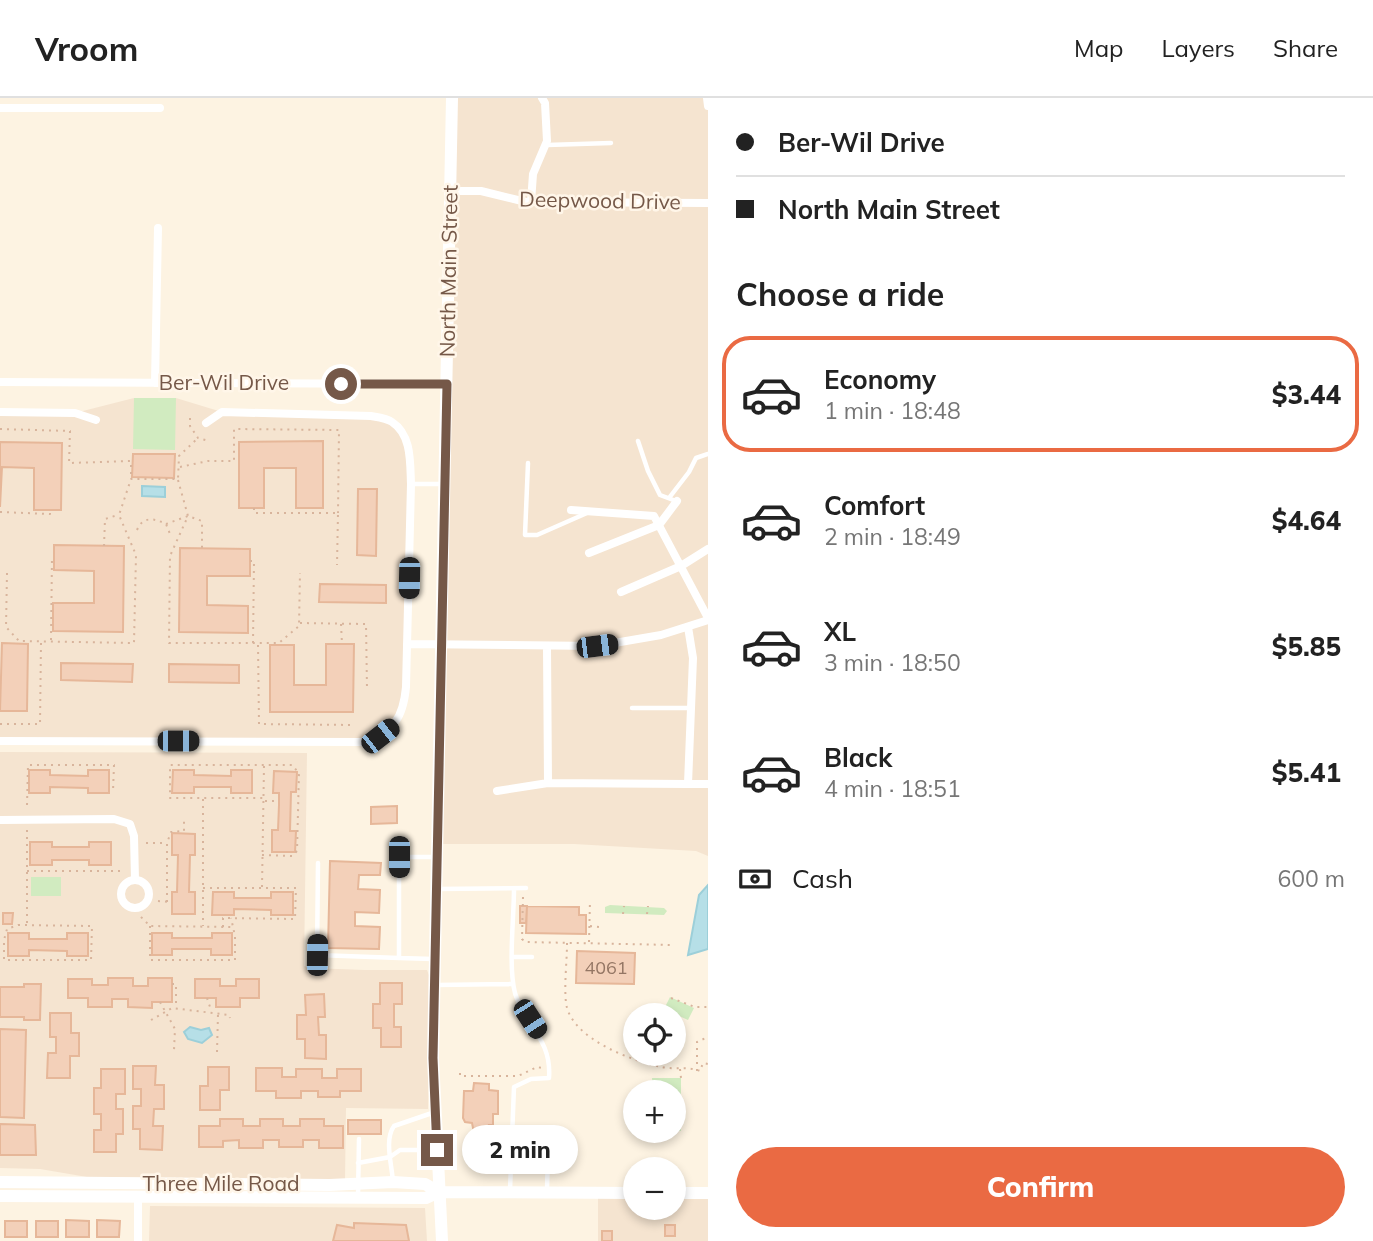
<!DOCTYPE html>
<html lang="en">
<head>
<meta charset="utf-8">
<style>
  :root { --surface:#fff; --page:#f6f6f6; --text:#222; --muted:#767676; --line:#e0e0e0; --accent:#ea6a43 }
  body { margin:0; font-family:Mulish,sans-serif; background:var(--page); color:var(--text); height:100vh; display:flex; flex-direction:column; font-size:26px; white-space:nowrap }
  * { box-sizing:border-box; margin:0 }
  p { font-size:23px; color:var(--muted) }
  .icon { flex:none; width:38px; height:38px; fill:none; stroke:currentColor; stroke-width:2; stroke-linecap:round; stroke-linejoin:round }
  .map { position:relative; flex:1; overflow:hidden }
  .side { display:flex; flex-direction:column; background:var(--surface); width:665px }
  .side>* { flex:none }
  .top-card { display:grid; align-content:center; height:154px; padding:0 28px; background:var(--surface) }
  .controls { position:absolute; left:623px; top:905px; display:grid; gap:14px }
  .controls a { display:grid; place-items:center; width:63px; height:63px; border-radius:50%; background:var(--surface); box-shadow:0 4px 10px #0003; font-size:35px }
  .end { position:absolute; width:32px; height:32px; margin:-16px; border:9px solid #755848; background:#fff; box-shadow:0 0 0 4px #fff }
  .from { border-radius:50% }
  .bubble { position:absolute; height:49px; border-radius:24px; background:var(--surface); box-shadow:0 4px 10px #0003; font-size:23px; font-weight:800; line-height:49px; text-align:center }
  .car { position:absolute; width:21px; height:42px; margin:-21px -10px; border-radius:9px; box-shadow:0 0 5px 2px #0007; background:linear-gradient(#222 24%,#8ab4d8 0 40%,#222 0 76%,#8ab4d8 0 86%,#222 0) }
  .top-card b { display:flex; align-items:center; gap:24px; height:66px; font-size:26px }
  .top-card b+b { border-top:2px solid var(--line) }
  .top-card i { width:18px; height:18px; background:var(--text) }
  ul { padding:0; list-style:none }
  li { display:flex; align-items:center; gap:21px; height:116px; margin:0 14px 10px; padding:0 14px; border:4px solid transparent; border-radius:28px }
  li div { flex:1 }
  li b { display:block; font-size:26px }
  li em { font-style:normal; font-weight:800 }
  li.selected { border-color:var(--accent) }
  li>.icon { width:63px; height:63px; stroke-width:1.5 }
  h2 { padding:0 28px; font-size:32px; line-height:84px }
  .pay { display:flex; align-items:center; gap:18px; height:77px; padding:0 28px; font-size:26px }
  .pay p { margin-inline-start:auto }
  .button { display:flex; gap:14px; margin-top:auto; padding:14px 28px }
  .button a { flex:1; height:80px; border-radius:42px; background:var(--accent); color:#fff; font-size:28px; font-weight:800; line-height:80px; text-align:center }
  header { display:flex; align-items:center; gap:42px; box-sizing:border-box; height:98px; padding:0 35px; background:var(--surface); border-bottom:2px solid var(--line) }
  header strong { font-size:33px }
  nav { display:flex; gap:38px; margin-inline-start:auto; font-size:24px }
  main { display:flex; flex:1; min-height:0 }
  .map>svg:first-child { display:block }
  .residential { fill:#f5e4d0 }
  .green { fill:#d1ebc0 }
  .water { fill:#b6dfe7; stroke:#9ccfd9; stroke-width:2 }
  .building { fill:#f3d0b9; stroke:#e6b799; stroke-width:2 }
  .lines { fill:none; stroke-linecap:round; stroke-linejoin:round }
  .path { stroke:#d8b49c; stroke-width:2; stroke-dasharray:2 5; stroke-linecap:butt }
  .lane { stroke:#fff; stroke-width:4.5 }
  .street { stroke:#fff; stroke-width:8 }
  .secondary { stroke:#fff; stroke-width:12 }
  .route { stroke:#755848; stroke-width:9 }
  .labels { text-anchor:middle; stroke-width:5; stroke-linejoin:round; paint-order:stroke }
  .number-label { font-size:18px; fill:#947664 }
  .street-label { font-size:21px; fill:#755848; stroke:#fff6e9 }
</style>
</head>
<body>
<header>
<strong>Vroom</strong>
<nav><a>Map</a><a>Layers</a><a>Share</a></nav>
</header>
<main>
<div class="map">
<svg width="708" height="1143" viewBox="0 0 708 1143">
  <rect width="100%" height="100%" fill="#fdf3e2"/>
  <path class="residential" d="M453,0H708V758L696,753L574,746H438Z
    M134,300H176L222,314L371,318L391,323L405,337L410,360L406,589L396,625L364,644L0,643V314L75,315Z
    M0,654L307,655L304,868L311,870L365,872H427L430,880L428,1011L346,1010L345,1082L87,1079L40,1071L0,1070Z
    M598,1099H635V1110H674V1099L708,1100V1143H598Z
    M150,1108L425,1110L427,1143H149Z"/>
  <path class="green" d="M134,300H176L175,352L133,351Z
    M31,779H61V798H31Z
    M610,807L664,810L667,813L664,817L605,815V809Z
    M670,899L694,910L688,922L664,911Z
    M652,980H681V1033H653L674,1032V994H653Z"/>
  <path class="water" d="M142,388L165,389V399L142,398Z
    M708,787V851L688,857L699,797Z
    M190,929L201,932L209,930L212,937L202,945L188,941L184,934Z"/>
  <path class="building" d="M323,343V410H296V370H264V410H239V344Z
    M0,344L62,345L61,412H34V370L2,369L0,409Z
    M133,356H175L174,380L132,379Z
    M358,391H377L376,458L357,457Z
    M54,447L124,448L123,534L53,533V505H94V473L54,472Z
    M180,450L250,451V478H207V507L248,508V535L179,534Z
    M320,486L386,487V505L319,504Z
    M2,545L28,546L27,613H0Z
    M326,546H354L353,614H270V547H294V587H326Z
    M61,565L133,566L132,584L61,582Z
    M169,566L239,567V585L169,584Z
    M29,672H50V677L88,678V672H109V695H88V690L50,689V695H29Z
    M173,672H194V677L231,678V672H252V695H231V689H194V695H172Z
    M274,673L297,674L296,694H291L290,733H296L295,754H272V732H278L279,707V695H273Z
    M397,708V725L371,726V709Z
    M172,735L195,736V757H190L189,794H195V816H172V794H177L178,757H172Z
    M30,744H52V749H89V744H111V767H89V762H52V767H30Z
    M330,763L381,765L380,777H359L358,791L380,792L379,815L355,814V828L380,829L379,851L328,850Z
    M213,794H234V800H271V794H293V817H271V812L234,811V817H212Z
    M520,808H527L526,825H520Z
    M527,808L579,809V817H586V836L526,835Z
    M3,815H13L12,826H3Z
    M8,835H29V841H67V835H88V858H67V853L29,852V858H8Z
    M152,835H172V840H212V835H232V857H211V851H172V857H152Z
    M577,853L635,855L634,886L576,885Z
    M108,880H133V888H148V880H172V904H152V910L128,909V901H112V909H88V900H68V881H92V887H108Z
    M195,881H220V888H236V881H259V900H240V909H216V900H195Z
    M380,885H402V906H394V929H401V949H381V930H373V906H380Z
    M24,886H41L40,922H24V919H0V889H24Z
    M324,896L325,919H318L319,937H326V961L305,960V941H297V917H306L305,897Z
    M50,915H71V935H79V958H70V980H47L48,955H56V939H50Z
    M0,931L26,932L24,1020L0,1019Z
    M133,968H156L155,987H164V1011H154L153,1028H163L162,1052L140,1051V1031H133V1008H141V991H133Z
    M208,969H229V992H220V1012H200V988H208Z
    M256,970H282V979H296V971H322V980H337V971H361V993H340V999H318V993H301V1000H276V993H256Z
    M101,971H125V996H116V1011H123V1036H116V1054H94V1032H101V1016H94V990H101Z
    M474,985L489,986V992L498,993V1016H493V1027H489L494,1050H477L472,1025L465,1024L463,1020L464,993H473Z
    M220,1021H243V1028H260V1021H283V1028H300V1021H324V1028H343V1050H319V1042H303V1049H279V1042H263V1050H239V1042L223,1043V1049H199V1028H220Z
    M348,1022H381V1036H348Z
    M0,1026L35,1027L36,1057H0Z
    M66,1122L89,1123V1139H66Z
    M97,1122L120,1123L119,1139H97Z
    M5,1123H27V1139H5Z
    M36,1123H58V1139H36Z
    M354,1125L406,1127L409,1143H333L337,1127L354,1130Z
    M665,1127H675V1138H665Z
    M602,1133H612V1143H602Z"/>
  <g class="lines">
    <path class="path" d="M190,320V328L198,340L209,343
      M0,331L70,333L69,365L131,363V380
      M180,369L208,363H234V331L339,332L338,415
      M178,382L188,418L170,458L169,545H279L299,528L300,475
      M254,410V415H338L337,467
      M0,414L50,416V412
      M166,426L188,418L202,423V450
      M137,432C143,418 154,420 166,426L170,436
      M104,448L105,421L118,417
      M250,463H254L253,545
      M7,475L6,529L19,543L134,545L136,457L119,417L131,381H178L179,358L198,340
      M300,525L366,526L367,591
      M341,526L342,546
      M51,542L52,459
      M258,547L259,626L354,627
      M0,626H40L41,544
      M203,701V828
      M265,703H278
      M27,707L28,667H114L113,693
      M27,732V827
      M146,745H166
      M262,757L292,758L297,753L299,675L292,667H170V700H263
      M27,773H120
      M262,789L264,668
      M203,790H296L295,821L223,820V829
      M523,799L522,841L525,844L673,847
      M158,803L172,804
      M167,804V745L171,734L184,733V719
      M623,816L624,808
      M647,816L648,808
      M141,819L150,828L231,829
      M18,827L92,828L91,862H4V842L7,831Z
      M150,828V862H235V838L231,820
      M590,828L600,829
      M589,844L590,802
      M567,845C567,864 564,886 566,905C571,941 632,963 662,969C675,972 688,968 700,973L703,965L708,966
      M172,886H176V909
      M207,900L211,912
      M671,900L695,909H708
      M160,904L175,931L174,952
      M151,922L172,910L229,917L230,920
      M217,954L218,916
      M680,971L681,980
      M697,973V944L708,939
      M460,975V978H518L537,969L542,970"/>
    <path class="lane" d="M547,47L611,45
      M638,343L648,373L660,397L676,403
      M528,365L525,437H537L587,415
      M411,386H444
      M669,400L689,374L696,360L708,356
      M632,610H690
      M318,765L317,857L399,860
      M438,791L526,790
      M513,859H532
      M433,861L399,860V759H434
      M436,887L513,886
      M358,1065L390,1059L400,1052H434
      M393,1084C392,1067 384,1042 394,1028L435,1014
      M547,1091L548,1057
      M510,1092L514,989L531,981L549,980C552,941 525,928 515,895C508,868 514,820 514,791
      M358,1099L359,1041"/>
    <path class="street" d="M707,0L708,8
      M0,10H160
      M451,93H481L526,104L708,105
      M531,104L533,76L547,43L545,5L542,0
      M0,284L447,286
      M155,285L158,130
      M0,314L75,315L96,322
      M571,412L654,418L708,520
      M589,455L659,427L677,403
      M621,494L681,468L708,451
      M688,529L693,560L688,686H708
      M407,546L597,548L661,537L708,522
      M547,549L548,685
      M0,643L364,644C394,632 403,621 406,589L411,386C410,365 412,337 392,324C387,320 377,319 371,318L222,314L206,325
      M497,693L548,685L688,686
      M0,722L114,721L130,726L134,738L135,782
      M121 796a14 14 0 1 1 28 0a14 14 0 1 1-28 0Z
      M138,1097V1143"/>
    <path class="secondary" d="M0,1084L330,1087L393,1084L425,1086L439,1094
      M674,1095H708
      M0,1098L426,1100L439,1094L635,1095
      M442,1143L433,960L452,0"/>
  </g>
  <g class="lines">
    <path class="route" d="M341,286H447L433,960L437,1052"/>
  </g>
  <g class="labels">
    <g class="number-label">
      <text x="606" y="876">4061</text>
    </g>
    <g class="street-label">
      <text transform="translate(600 103) rotate(1)" y="7">Deepwood Drive</text>
      <text transform="translate(449 173) rotate(-89)" y="7">North Main Street</text>
      <text x="224" y="292">Ber-Wil Drive</text>
      <text x="221" y="1093">Three Mile Road</text>
    </g>
  </g>
</svg>
<div class="controls">
<a><svg class="icon" aria-label="locate" viewBox="0 0 24 24"><circle cx="12" cy="12" r="6"/><path d="M12 2v4M12 18v4M2 12h4M18 12h4"/></svg></a>
<a>+</a>
<a>−</a>
</div>
<i class="end from" style="left:341px;top:286px"></i>
<i class="end" style="left:437px;top:1052px"></i>
<div class="bubble" style="left:462px;top:1027px;width:116px">2 min</div>
<i class="car" style="left:409px;top:480px;rotate:181deg"></i>
<i class="car" style="left:597px;top:548px;rotate:83deg"></i>
<i class="car" style="left:380px;top:638px;rotate:52deg"></i>
<i class="car" style="left:178px;top:643px;rotate:90deg"></i>
<i class="car" style="left:399px;top:759px;rotate:180deg"></i>
<i class="car" style="left:317px;top:857px;rotate:1deg"></i>
<i class="car" style="left:530px;top:921px;rotate:147deg"></i>
</div>
<section class="side">
<div class="top-card">
<b><i class="from"></i>Ber-Wil Drive</b>
<b><i></i>North Main Street</b>
</div>
<h2>Choose a ride</h2>
<ul>
<li class="selected"><svg class="icon" aria-label="car" viewBox="0 0 24 24"><path d="M5 17H2v-5l4-1 3-4h7l3 4 3 1v5h-3M9 17h6M6 11h13"/><circle cx="7" cy="17" r="2"/><circle cx="17" cy="17" r="2"/></svg><div><b>Economy</b><p>1 min · 18:48</p></div><em>$3.44</em></li>
<li><svg class="icon" aria-label="car" viewBox="0 0 24 24"><path d="M5 17H2v-5l4-1 3-4h7l3 4 3 1v5h-3M9 17h6M6 11h13"/><circle cx="7" cy="17" r="2"/><circle cx="17" cy="17" r="2"/></svg><div><b>Comfort</b><p>2 min · 18:49</p></div><em>$4.64</em></li>
<li><svg class="icon" aria-label="car" viewBox="0 0 24 24"><path d="M5 17H2v-5l4-1 3-4h7l3 4 3 1v5h-3M9 17h6M6 11h13"/><circle cx="7" cy="17" r="2"/><circle cx="17" cy="17" r="2"/></svg><div><b>XL</b><p>3 min · 18:50</p></div><em>$5.85</em></li>
<li><svg class="icon" aria-label="car" viewBox="0 0 24 24"><path d="M5 17H2v-5l4-1 3-4h7l3 4 3 1v5h-3M9 17h6M6 11h13"/><circle cx="7" cy="17" r="2"/><circle cx="17" cy="17" r="2"/></svg><div><b>Black</b><p>4 min · 18:51</p></div><em>$5.41</em></li>
</ul>
<div class="pay"><svg class="icon" aria-label="cash" viewBox="0 0 24 24"><path d="M3 7h18v10H3z"/><circle cx="12" cy="12" r="2"/></svg>Cash<p>600 m</p></div>
<div class="button"><a>Confirm</a></div>
</section>
</main>
</body>
</html>
